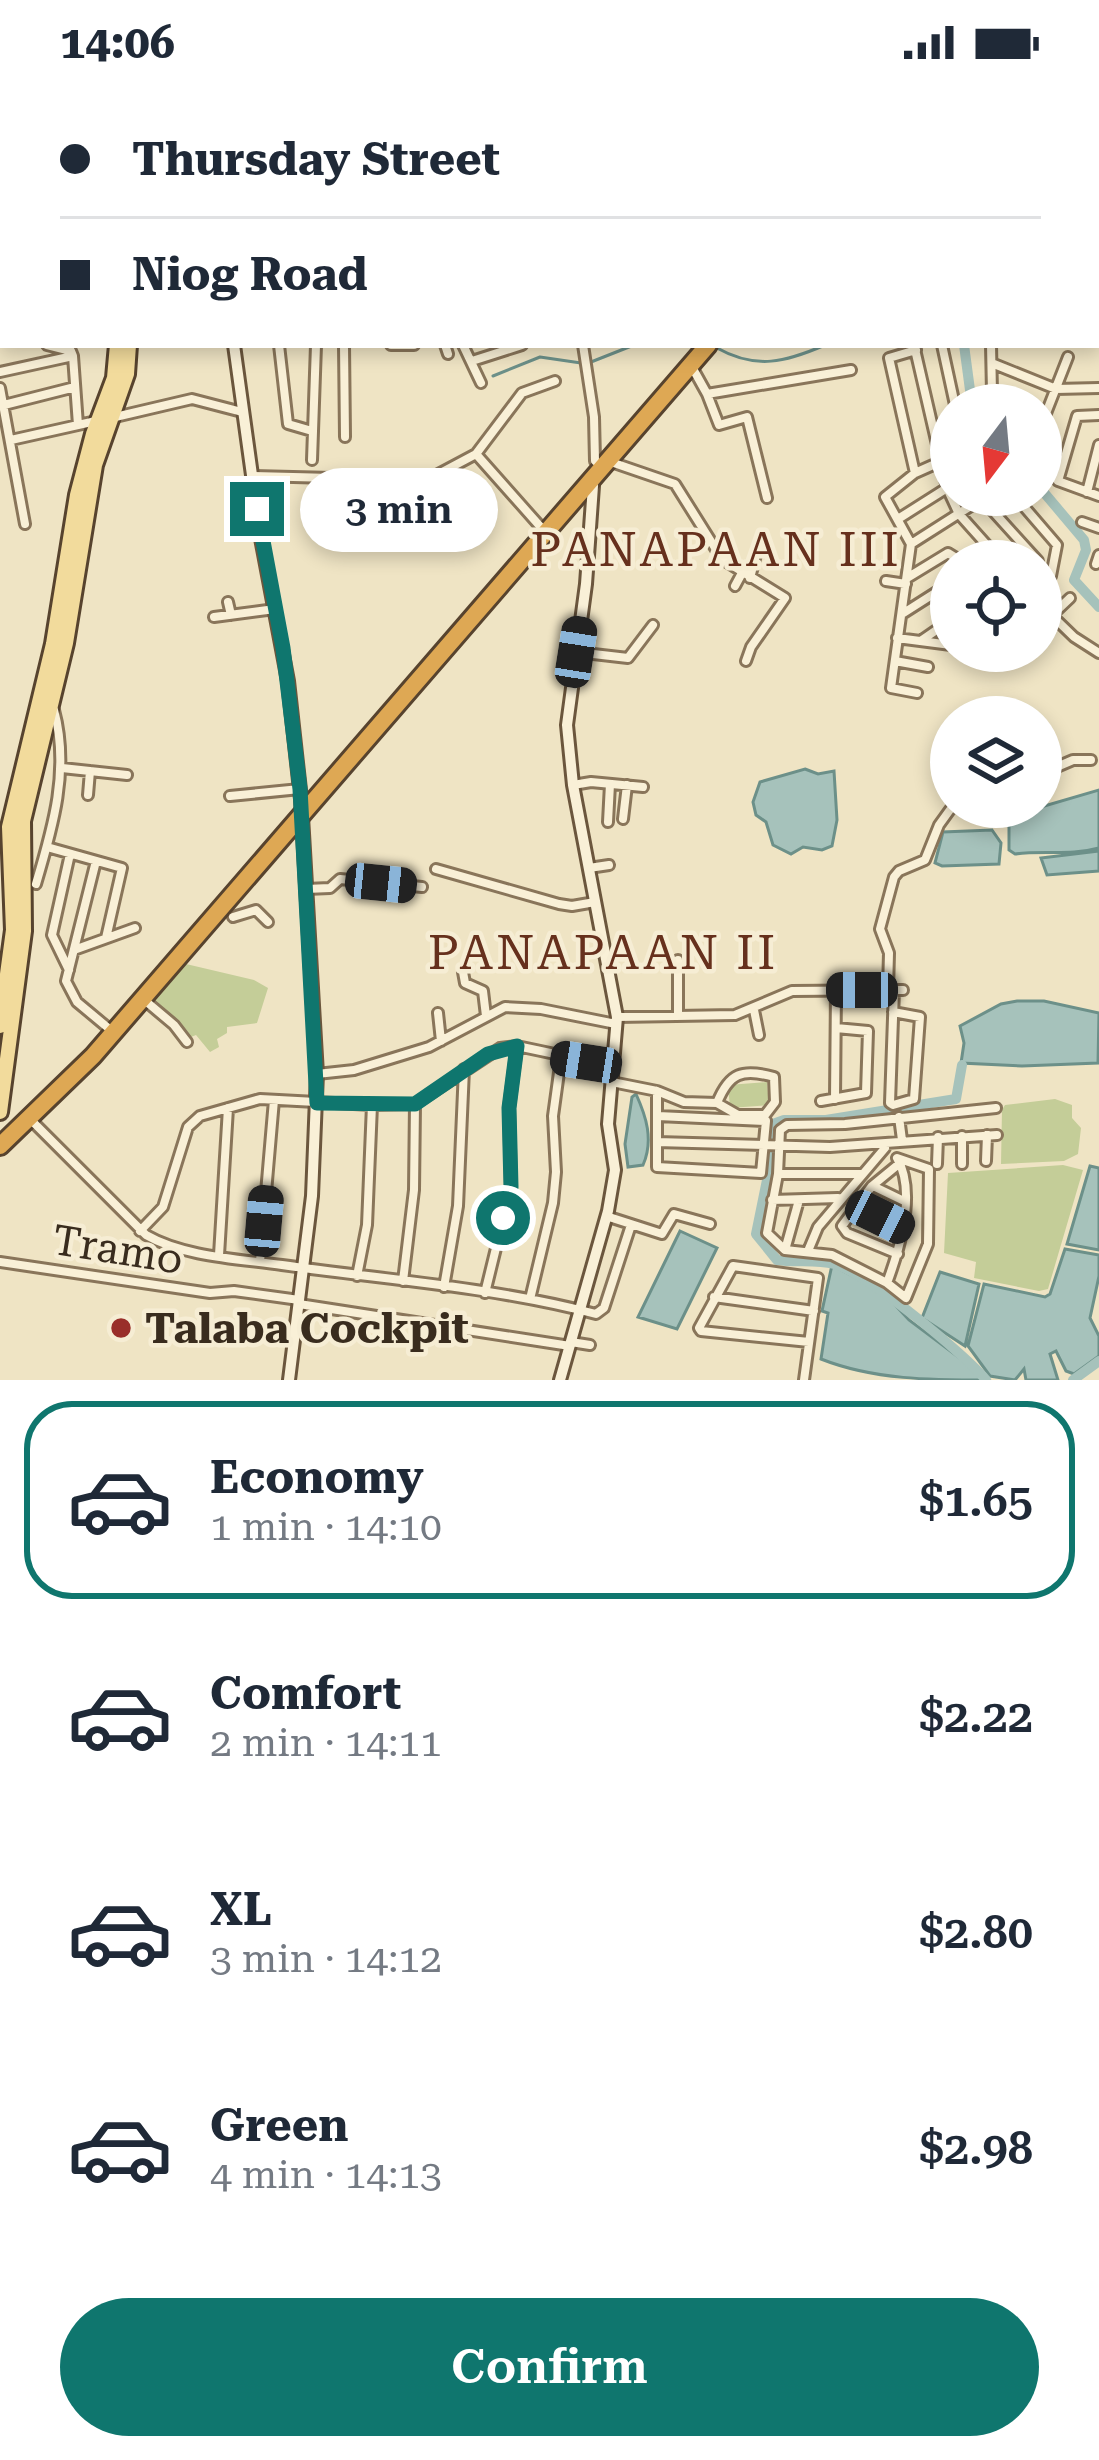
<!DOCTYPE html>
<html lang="en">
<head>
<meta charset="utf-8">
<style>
  :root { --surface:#fff; --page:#f6f6f7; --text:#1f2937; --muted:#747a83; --line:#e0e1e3; --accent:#0f766e }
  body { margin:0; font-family:"Roboto Serif",serif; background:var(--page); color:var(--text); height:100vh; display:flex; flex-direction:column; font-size:45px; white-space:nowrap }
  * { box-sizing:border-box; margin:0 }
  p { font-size:39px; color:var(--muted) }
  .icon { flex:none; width:66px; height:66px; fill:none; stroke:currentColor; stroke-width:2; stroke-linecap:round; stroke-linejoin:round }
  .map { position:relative; height:1296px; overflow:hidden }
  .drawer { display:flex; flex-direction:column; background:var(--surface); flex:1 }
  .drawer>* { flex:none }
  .top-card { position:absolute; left:0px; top:0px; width:1101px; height:264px; box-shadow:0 6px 18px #0003; display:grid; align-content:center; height:264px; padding:0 60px; background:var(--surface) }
  .needle { width:78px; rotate:196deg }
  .buttons { position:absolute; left:930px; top:300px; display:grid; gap:24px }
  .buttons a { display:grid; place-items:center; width:132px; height:132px; border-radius:50%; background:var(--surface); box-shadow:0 6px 18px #0003; font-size:60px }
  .end { position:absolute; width:54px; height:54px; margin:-27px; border:15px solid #0f766e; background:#fff; box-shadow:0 0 0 6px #fff }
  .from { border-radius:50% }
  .bubble { position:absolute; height:84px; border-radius:42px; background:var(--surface); box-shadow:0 6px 18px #0003; font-size:39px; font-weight:600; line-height:84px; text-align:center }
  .car { position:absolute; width:36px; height:72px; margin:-36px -18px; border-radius:15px; box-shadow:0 0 9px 3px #0007; background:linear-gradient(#222 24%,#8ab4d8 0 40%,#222 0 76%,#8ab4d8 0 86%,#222 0) }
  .top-card b { display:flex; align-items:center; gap:42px; height:114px; font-size:45px }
  .top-card b+b { border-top:3px solid var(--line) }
  .top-card i { width:30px; height:30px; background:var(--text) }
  ul { padding:21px 0 0; list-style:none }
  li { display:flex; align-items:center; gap:36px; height:198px; margin:0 24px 18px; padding:0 36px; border:6px solid transparent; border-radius:48px }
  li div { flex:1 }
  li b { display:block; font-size:45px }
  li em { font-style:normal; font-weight:600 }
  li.active { border-color:var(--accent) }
  li>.icon { width:108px; height:108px; stroke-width:1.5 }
  .action { display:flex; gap:24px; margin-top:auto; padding:24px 60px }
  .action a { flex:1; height:138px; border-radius:72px; background:var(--accent); color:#fff; font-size:48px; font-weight:600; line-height:138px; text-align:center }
  .status { display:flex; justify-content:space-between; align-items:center; height:84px; padding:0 60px; background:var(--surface); direction:ltr }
  .status svg { height:33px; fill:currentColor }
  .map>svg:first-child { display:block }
  .green { fill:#c4cd98 }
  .water { fill:#a6c2bb; stroke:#6c9089; stroke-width:3 }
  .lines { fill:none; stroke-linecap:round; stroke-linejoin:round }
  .stream { stroke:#6c9089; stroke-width:3 }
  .river { stroke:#a6c2bb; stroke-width:10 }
  .street-casing { stroke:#89755a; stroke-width:14 }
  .secondary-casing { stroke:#6b563d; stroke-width:16 }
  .primary-casing { stroke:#57432e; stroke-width:20 }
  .highway-casing { stroke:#57432e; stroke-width:22 }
  .street { stroke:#f9f0d7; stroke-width:8 }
  .secondary { stroke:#f9f0d7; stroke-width:10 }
  .primary { stroke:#f2db9c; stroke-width:14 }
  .highway { stroke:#dea854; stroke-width:16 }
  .route { stroke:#0f766e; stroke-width:15 }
  .poi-dot { fill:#992e2a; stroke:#f6edd4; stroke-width:4.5 }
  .labels { text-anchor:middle; stroke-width:9; stroke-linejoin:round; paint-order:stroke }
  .street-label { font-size:42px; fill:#392c1e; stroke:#f6edd4 }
  .poi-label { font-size:42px; font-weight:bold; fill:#392c1e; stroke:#f6edd4; text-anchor:start }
  .quarter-label { font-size:48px; letter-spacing:3px; fill:#66301d; stroke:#f6edd4 }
</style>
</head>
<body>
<div class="status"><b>14:06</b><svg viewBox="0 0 49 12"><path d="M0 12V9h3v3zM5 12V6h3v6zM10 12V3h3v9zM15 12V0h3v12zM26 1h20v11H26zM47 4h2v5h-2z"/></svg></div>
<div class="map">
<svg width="1099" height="1296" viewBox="0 0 1099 1296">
  <rect width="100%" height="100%" fill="#efe4c4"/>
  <path class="green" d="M186,880L254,896L268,904L257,939L227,943V949L217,955L219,963L210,968L196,951L186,955L147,922Z
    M767,998L769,1021L730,1024L728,1001Z
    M1055,1015L1072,1021V1034L1081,1044L1078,1070L1064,1077L1001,1080L1002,1026L1005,1021Z
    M1063,1081L1083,1086L1048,1205L1039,1207L974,1194L976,1178L944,1169L948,1089Z"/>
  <path class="water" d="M805,685L818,690L834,687L837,736L832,762L822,766L803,763L791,770L773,761L766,738L756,731L753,718L760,698Z
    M1099,706V764C1070,772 1044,766 1015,770L1009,766V733L1014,723H1041Z
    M992,746L1001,759L999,780L942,782L935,779L943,748Z
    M1099,767V787L1047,791L1041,774Z
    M1017,917H1044L1099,929L1098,979L1022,982L961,979L964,959L960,942L1001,920Z
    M636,1010C646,1032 654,1056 643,1081L628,1083L625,1060L632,1013Z
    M1090,1082L1099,1084V1166L1067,1160Z
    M680,1147L717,1164L677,1245L638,1233Z
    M1065,1165L1099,1171V1192L1090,1234L1099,1252V1272L1074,1290L1066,1287L1056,1267L1050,1270L1058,1296H1026L1024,1285L1015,1296L990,1292L968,1262L984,1200L1045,1213L1050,1210Z
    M832,1181L883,1208L909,1236L989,1296C931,1296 874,1296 821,1275L828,1229L822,1227Z
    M940,1188L979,1200L965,1262L922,1234Z"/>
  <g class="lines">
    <path class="stream" d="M717,264C756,286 786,278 825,261
      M591,278L634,261
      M493,292L540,273L581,279"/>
    <path class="river" d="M1098,77L1099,76
      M964,261L972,321
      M1041,405L1084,456L1086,466L1074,496L1099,523
      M962,981L956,1015L826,1036H784L773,1040L767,1096L756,1150L777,1176C795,1179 816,1175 834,1180C866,1189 965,1270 986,1296
      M1073,1296L1099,1277"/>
    <defs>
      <path id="street" d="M213,0L214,3
        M337,0L338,3
        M624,0L626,3
        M280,3L286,0
        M480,3L491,0
        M780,3V0
        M797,3L798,0
        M826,3L828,0
        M861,3L864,0
        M0,249L3,250
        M47,261L71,267L73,272L78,341
        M279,261L288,340L312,347
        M344,261L345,353
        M391,261H414
        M445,261L448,270
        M463,261L481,299
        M583,261L594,333L595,377L601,382
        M914,261L947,404L959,430L1001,477
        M942,261L955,321
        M991,261L992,308L996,321
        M472,277L522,261
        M994,280L1056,305L1099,304
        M692,283L707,310L851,286
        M0,288L73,272
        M0,304L25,440
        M707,310L719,341L747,333L767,414
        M995,317L1006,313L1025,320
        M4,321L75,303
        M111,334L192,315L242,328
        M1041,342L1068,273
        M11,356L96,337
        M476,370L546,449
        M1041,372L1058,397L1099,412
        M312,376L316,261
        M608,377L675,400L722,475L785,514L751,563L746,577
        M915,389L889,274L916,266
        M253,392L332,394
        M1058,397L1077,332L1099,331
        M1087,408L1099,361
        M399,411L476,370L522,309L555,297
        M1014,411L1057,461L1051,492L1041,507
        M982,415L1038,477
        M898,435L947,404
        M1082,438L1099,444
        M911,460L988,411
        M1096,480L1099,471
        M750,494L758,463
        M907,494L948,469L961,477
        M886,497L906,500
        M735,502L742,489
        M228,518L231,531
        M1041,521L1074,553L1099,569
        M902,530L946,502
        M1051,532L1070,514
        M214,533L275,525
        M897,554L951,561
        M922,556L951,536
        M576,568L628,574L653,541
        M895,577L928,583
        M917,609L891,604L911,460L885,413L915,389L951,373
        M1017,633L1018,632
        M62,684L127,691
        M573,701L591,698L643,703
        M1041,706L1052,685L1073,676H1091
        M88,711L90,687
        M230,712L300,705
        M623,735L627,701
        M608,738L610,700
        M47,763L122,784L106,854
        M96,777L66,897L77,918L113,948
        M589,784L609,781
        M436,785L559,820L572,822L595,818
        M36,800C53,743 70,685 54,626
        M306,805L330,804L340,795L422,803
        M233,833L256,826L268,838
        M74,866L135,844
        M678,876V932
        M69,886L52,851L70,770
        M463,888L465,899L483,907L486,932
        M888,906L889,869L880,845L894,793L899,787L925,776L939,741L952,723
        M142,914L174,941L187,958
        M754,926L759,951
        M893,928L920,933L914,1015L893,1021L890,1019L894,906
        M438,929L441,957
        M617,933L735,931L792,907L903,906
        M317,990L354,986L429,963L505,923L541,925L616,940
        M612,998L657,1007V1083L761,1089L766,1037L658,1032
        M657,1007L684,1018L717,1019L738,1031H765L775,1018L774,993C742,984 729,989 717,1019
        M835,1015L836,906
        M821,1017L866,1009L868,947L836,944
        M899,1033L902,1056
        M31,1036L146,1151C184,1173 240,1175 282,1181C387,1196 494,1203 596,1230L604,1224L631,1141
        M962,1052V1080
        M657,1058L830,1063L997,1051
        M897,1074L929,1085L928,1160L906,1214L887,1199C900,1164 917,1108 897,1074Z
        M986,1077L987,1051
        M937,1080L938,1053
        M778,1090H861
        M873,1102L904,1117
        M772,1116L838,1114
        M857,1122L902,1144
        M606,1132L662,1150L674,1130L710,1140
        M140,1147L163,1123L188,1043L200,1032L260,1015L372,1021L415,1020L500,964L517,962L612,982
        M785,1166L799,1116
        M808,1167L818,1143L885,1064
        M898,1170L847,1149L842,1142L872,1102L900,1079
        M219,1171L228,1024
        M0,1178L210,1209L234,1207L299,1216
        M260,1178L274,1016
        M357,1192L367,1141L372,1021
        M403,1197L414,1106L415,1020
        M887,1199L832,1171L785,1166L767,1149L778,1090L780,1046L787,1041L845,1040L996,1024
        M444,1203L458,1122L464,985
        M485,1209L511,1103L509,1024L517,962
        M714,1213L814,1227
        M530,1215L553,1119L556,1088L553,1032L561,974
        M299,1220L570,1262
        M571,1258L590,1261
        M804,1296L818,1194L733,1182L699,1244L701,1247L809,1258"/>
      <path id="secondary" d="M189,0L190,3
        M234,261L260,449L288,597L301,715L317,990L312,1112L289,1296
        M560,1296L608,1127L615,1086L608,1040L617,933L573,701L567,641L586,500L593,402L589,398"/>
      <path id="primary" d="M72,0L73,3
        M86,0V3
        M0,942L13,846L9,743L53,560L77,411L93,350L114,294L117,261
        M0,1028L24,847L23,737L66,559L95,381L127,290L129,261"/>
      <path id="highway" d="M930,3L933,0
        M0,1062L93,972L708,261"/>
    </defs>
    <use href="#street" class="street-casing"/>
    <use href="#secondary" class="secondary-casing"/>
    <use href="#primary" class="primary-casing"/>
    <use href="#highway" class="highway-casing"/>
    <use href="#street" class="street"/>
    <use href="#secondary" class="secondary"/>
    <use href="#primary" class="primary"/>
    <use href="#highway" class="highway"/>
  </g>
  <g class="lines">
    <path class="route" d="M257,425L283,564L300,705L317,1019L415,1020L488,970L517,962L509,1024L511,1103L503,1134"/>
  </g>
  <circle class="poi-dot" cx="121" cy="1244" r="12"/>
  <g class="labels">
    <g class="street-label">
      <text transform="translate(118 1165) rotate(9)" y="15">Tramo</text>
    </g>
    <g class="poi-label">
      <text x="145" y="1259">Talaba Cockpit</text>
    </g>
    <g class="quarter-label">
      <text x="716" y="482">PANAPAAN III</text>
      <text x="603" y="885">PANAPAAN II</text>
    </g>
  </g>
</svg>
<div class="buttons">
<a><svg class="needle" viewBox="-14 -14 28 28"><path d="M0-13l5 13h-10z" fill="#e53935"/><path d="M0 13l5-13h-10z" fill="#747a83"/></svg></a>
<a><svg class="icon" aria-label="locate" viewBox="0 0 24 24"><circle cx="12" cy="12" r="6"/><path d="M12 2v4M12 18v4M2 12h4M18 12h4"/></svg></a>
<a><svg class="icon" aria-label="layers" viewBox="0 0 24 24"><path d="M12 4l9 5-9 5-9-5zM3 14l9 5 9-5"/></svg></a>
</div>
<i class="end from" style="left:503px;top:1134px"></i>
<i class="end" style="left:257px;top:425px"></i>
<div class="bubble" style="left:300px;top:384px;width:198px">3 min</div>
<i class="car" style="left:576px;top:568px;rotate:9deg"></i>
<i class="car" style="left:381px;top:799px;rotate:96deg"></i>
<i class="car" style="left:862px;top:906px;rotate:270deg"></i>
<i class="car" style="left:586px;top:978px;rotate:279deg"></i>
<i class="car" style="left:880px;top:1133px;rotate:116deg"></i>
<i class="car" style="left:264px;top:1137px;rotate:5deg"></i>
<div class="top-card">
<b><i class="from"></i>Thursday Street</b>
<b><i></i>Niog Road</b>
</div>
</div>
<section class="drawer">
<ul>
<li class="active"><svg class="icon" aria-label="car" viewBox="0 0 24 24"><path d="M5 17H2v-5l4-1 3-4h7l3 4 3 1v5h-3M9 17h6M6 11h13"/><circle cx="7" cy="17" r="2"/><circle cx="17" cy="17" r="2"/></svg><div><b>Economy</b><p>1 min · 14:10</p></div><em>$1.65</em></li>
<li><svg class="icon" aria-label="car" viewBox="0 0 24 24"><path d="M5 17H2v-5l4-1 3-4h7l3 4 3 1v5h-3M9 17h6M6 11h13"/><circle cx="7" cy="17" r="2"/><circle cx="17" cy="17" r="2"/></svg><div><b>Comfort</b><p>2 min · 14:11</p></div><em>$2.22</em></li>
<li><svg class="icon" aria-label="car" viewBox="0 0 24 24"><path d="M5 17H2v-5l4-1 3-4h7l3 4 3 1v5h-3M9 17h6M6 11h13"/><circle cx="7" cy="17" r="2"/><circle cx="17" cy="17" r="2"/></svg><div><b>XL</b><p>3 min · 14:12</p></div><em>$2.80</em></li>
<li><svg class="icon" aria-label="car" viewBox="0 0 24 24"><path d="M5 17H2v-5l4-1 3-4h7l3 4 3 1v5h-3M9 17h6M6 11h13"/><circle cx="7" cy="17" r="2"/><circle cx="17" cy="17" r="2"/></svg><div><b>Green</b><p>4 min · 14:13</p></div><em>$2.98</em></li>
</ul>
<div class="action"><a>Confirm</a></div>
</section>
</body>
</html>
